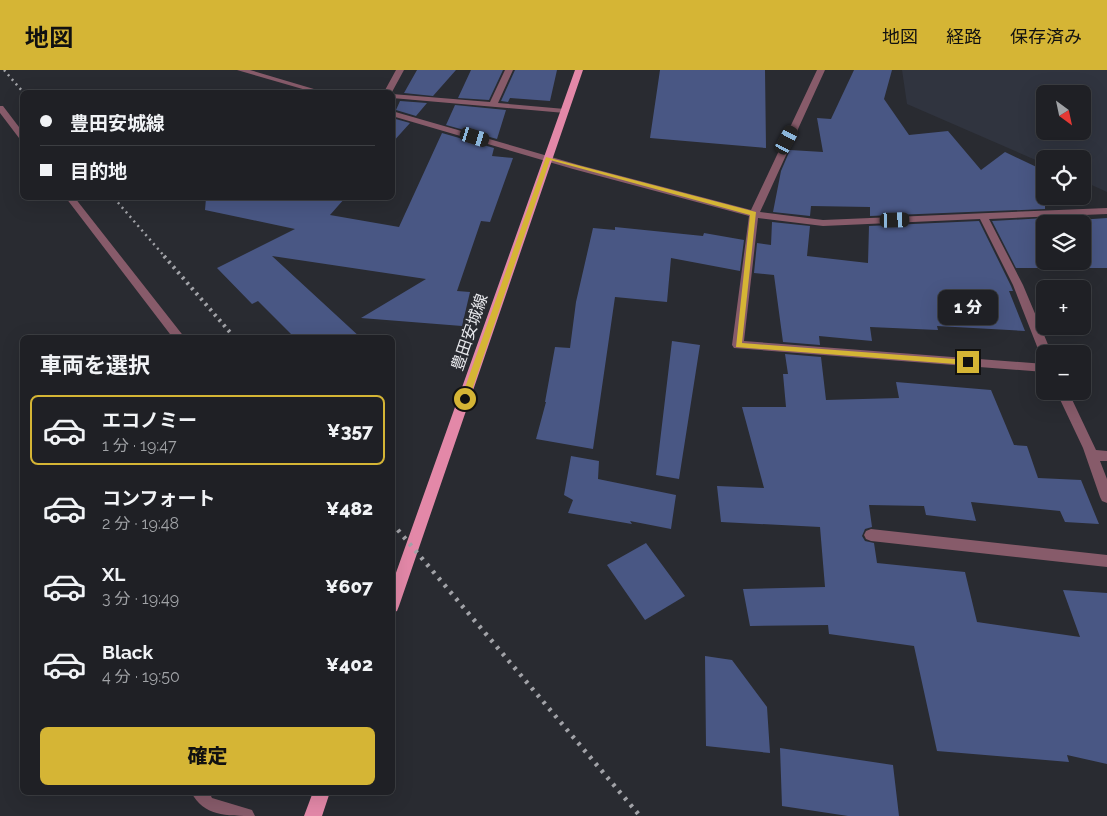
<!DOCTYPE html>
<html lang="ja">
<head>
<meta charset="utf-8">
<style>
  :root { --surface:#1f2025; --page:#2c2d32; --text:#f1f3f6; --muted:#a1a3a7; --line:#3c3e42; --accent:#d5b535 }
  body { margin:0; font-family:Raleway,"Noto Sans JP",sans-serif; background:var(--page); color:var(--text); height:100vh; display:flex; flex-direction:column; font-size:19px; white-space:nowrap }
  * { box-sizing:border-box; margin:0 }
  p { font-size:16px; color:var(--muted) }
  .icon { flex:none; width:28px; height:28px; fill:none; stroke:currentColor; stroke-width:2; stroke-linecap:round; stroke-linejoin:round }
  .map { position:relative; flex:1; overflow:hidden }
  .side { position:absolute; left:20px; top:265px; width:375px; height:460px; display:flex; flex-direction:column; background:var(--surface); border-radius:8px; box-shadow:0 5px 20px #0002,0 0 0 1px var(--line) }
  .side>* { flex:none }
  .top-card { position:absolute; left:20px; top:20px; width:375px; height:110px; border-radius:8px; box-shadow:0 5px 20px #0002,0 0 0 1px var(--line); display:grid; align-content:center; height:110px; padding:0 20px; background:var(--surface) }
  .needle { width:32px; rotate:147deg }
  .controls { position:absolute; left:1036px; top:15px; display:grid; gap:10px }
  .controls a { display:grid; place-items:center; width:55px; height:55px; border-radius:8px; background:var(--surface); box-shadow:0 5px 20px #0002,0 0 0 1px var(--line); font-size:25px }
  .end { position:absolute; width:22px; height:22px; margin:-11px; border:6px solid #d5b535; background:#111; box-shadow:0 0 0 2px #111 }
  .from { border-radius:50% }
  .bubble { position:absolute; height:35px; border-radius:8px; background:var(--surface); box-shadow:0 5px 20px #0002,0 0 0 1px var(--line); font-size:16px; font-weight:800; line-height:35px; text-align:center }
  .car { position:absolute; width:15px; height:30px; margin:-15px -8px; border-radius:6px; box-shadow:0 0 4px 1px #0007; background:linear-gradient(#222 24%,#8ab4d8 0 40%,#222 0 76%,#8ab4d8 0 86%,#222 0) }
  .top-card b { display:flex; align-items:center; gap:18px; height:48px; font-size:19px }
  .top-card b+b { border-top:1px solid var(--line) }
  .top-card i { width:12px; height:12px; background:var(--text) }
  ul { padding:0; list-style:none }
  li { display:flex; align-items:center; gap:15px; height:70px; margin:0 10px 8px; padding:0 10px; border:2px solid transparent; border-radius:8px }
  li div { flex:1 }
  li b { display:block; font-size:19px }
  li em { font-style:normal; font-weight:800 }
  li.current { border-color:var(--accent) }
  li>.icon { width:45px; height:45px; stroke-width:1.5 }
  h2 { padding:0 20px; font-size:22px; line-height:60px }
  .cta { display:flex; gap:10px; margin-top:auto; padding:10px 20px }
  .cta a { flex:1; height:58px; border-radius:8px; background:var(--accent); color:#111; font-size:20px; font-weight:800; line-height:58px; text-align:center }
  header { display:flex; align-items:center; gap:30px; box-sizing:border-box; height:70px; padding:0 25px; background:var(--accent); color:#111 }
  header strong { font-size:24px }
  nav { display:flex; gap:28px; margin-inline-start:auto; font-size:18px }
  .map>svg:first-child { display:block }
  .built { fill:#30343f; fill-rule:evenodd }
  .building { fill:#495784; fill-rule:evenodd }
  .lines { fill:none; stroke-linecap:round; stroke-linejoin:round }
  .minor { fill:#875b6a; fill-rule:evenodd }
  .primary { fill:#e388a8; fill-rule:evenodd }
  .rail-far2 { stroke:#a2a3a8; stroke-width:2.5; stroke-dasharray:2 4; stroke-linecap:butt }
  .rail-far1 { stroke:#a2a3a8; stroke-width:4; stroke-dasharray:2.5 4.5; stroke-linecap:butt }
  .rail { stroke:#a2a3a8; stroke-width:4.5; stroke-dasharray:3 6; stroke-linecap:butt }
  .route { fill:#d5b535 }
  .labels { text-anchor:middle; stroke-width:4.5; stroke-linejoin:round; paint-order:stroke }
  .street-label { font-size:16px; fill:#e8e9ed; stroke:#292b31 }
</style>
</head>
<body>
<header>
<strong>地図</strong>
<nav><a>地図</a><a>経路</a><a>保存済み</a></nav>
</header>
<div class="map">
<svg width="1107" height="746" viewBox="0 0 1107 746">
  <rect width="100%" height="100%" fill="#292b31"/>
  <path class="built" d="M902,0H1107V122L1083,111L1082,89H1045V94L907,34ZM1045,24H1082V61H1045Z"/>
  <path class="building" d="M417,0H456L433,26L404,23Z
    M471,0H503L489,30L458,28Z
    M515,0H557L550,31L510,28L508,32L501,31Z
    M660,0H765L766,78L650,68Z
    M854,0H892L884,29L909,65L948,61L981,100L1005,82L1045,101V139L870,146V137L811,136L810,146L773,142L781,101L790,80L823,82L817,48L831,49Z
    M400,31L427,33L416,46L396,40Z
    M455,35L506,40L497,69L446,55Z
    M392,48L410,53L392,73Z
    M442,63L494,78L492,86L513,88L490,152L481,151L457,221L470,222L462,256L361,248L426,209L272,186L361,268H295L258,231L252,234L217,198L295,159L205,140L206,128H345L330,145L399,157Z
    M1045,148L1062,149L1064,151L1107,148V198H1016L992,151ZM1045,154H1082V191H1045Z
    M979,151L1011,216L1013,221H1009L1025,261L937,256L938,260L870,257L872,271L819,266L820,275L783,272L774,205L754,203L757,173L771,175L772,152L810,156L807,186L868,193L869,156Z
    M615,157L703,166L704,163L744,170L740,201L671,188L667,232L615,227L593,379L536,369L546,332H545L555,277L570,278L576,232L593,158L615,160Z
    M672,271L700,275L679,409L656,405Z
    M785,284L821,287L826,330L899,328L896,312L991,320L1014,375L1027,376L1038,408L1081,410L1099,454L1065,452L1060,441L971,432L976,451L926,445L924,436L869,435L872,457L865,459L862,466L865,471L874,473L877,493L965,502L977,552L1080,567L1063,520L1107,523V694L1067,685L1069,692L937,681L914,576L829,564L828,555L750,556L743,519L825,517L820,457L721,452L717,416L764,418L742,337H786L783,304H788Z
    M571,386L599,391L598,409L676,425L671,459L630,451L632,454L568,443L573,430L564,425Z
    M646,473L685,526L645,550L607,495Z
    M705,586L732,590L767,637L770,683L706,676Z
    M780,678L893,695L899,746H848L782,736Z"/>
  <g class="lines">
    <path class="minor" d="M237,0H250L324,22H313Z
      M396,0H404L392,22H384Z
      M505,0H513L498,33L565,39L569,41L565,43L392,28V24L490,32Z
      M817,0H825L760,142L823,150L1107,138V144L989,149L1023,215L1052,284H1045V288L1040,284L1013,215L980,149L823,156L758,148L744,271L1045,294V302L734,278L732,275L749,146L573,99L392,46V41L579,95L751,140Z
      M0,36H3L22,61V68H19L0,43Z
      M66,128H75L185,268H173Z
      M1056,321H1068L1096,380L1107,381V391H1100L1107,409V433L1102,431L1100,427L1083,378Z
      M871,459L1107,485V497L871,471L866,469L864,465L866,461Z
      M191,722H209L212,728L252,740L255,746C225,746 204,746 191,722Z"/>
    <path class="primary" d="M575,0H583L399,536L397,541L392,543V514Z
      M313,722H330L322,746H304Z"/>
    <path class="rail-far2" d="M4,0L23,22
      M114,128L165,187"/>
    <path class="rail-far1" d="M164,186L235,268"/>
    <path class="rail" d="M392,453L640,746"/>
  </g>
  <path class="route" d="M546,87L756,142L742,273L968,290L972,292L968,295L736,277L750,145L550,90L469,329L463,331L461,329Z"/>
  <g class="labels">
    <g class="street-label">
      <text transform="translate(469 262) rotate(-71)" y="6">豊田安城線</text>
    </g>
  </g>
</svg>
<div class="controls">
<a><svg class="needle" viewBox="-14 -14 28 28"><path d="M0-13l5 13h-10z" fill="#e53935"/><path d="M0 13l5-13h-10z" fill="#a1a3a7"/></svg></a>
<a><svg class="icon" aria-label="locate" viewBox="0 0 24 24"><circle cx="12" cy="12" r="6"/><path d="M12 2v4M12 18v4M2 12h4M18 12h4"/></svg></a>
<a><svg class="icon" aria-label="layers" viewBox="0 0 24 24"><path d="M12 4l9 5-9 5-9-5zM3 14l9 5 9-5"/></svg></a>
<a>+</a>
<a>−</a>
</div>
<i class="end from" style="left:465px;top:329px"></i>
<i class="end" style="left:968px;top:292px"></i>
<div class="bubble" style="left:938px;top:220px;width:60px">1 分</div>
<i class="car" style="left:475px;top:67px;rotate:107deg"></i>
<i class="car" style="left:787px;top:70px;rotate:28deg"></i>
<i class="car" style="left:895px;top:150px;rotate:88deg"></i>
<div class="top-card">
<b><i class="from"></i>豊田安城線</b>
<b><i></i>目的地</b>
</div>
<section class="side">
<h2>車両を選択</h2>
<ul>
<li class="current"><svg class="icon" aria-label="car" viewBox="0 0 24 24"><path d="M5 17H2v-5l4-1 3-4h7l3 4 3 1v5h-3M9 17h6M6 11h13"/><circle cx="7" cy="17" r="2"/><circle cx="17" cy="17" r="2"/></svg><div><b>エコノミー</b><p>1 分 · 19:47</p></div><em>¥357</em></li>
<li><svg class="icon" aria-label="car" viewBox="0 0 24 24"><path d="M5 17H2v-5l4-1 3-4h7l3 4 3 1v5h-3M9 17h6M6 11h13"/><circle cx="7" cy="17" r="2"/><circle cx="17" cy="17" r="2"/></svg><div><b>コンフォート</b><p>2 分 · 19:48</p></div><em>¥482</em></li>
<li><svg class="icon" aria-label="car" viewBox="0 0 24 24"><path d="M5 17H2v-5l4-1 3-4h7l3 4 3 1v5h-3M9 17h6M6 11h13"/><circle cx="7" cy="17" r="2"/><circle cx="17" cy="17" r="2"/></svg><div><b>XL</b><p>3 分 · 19:49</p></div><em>¥607</em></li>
<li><svg class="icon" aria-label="car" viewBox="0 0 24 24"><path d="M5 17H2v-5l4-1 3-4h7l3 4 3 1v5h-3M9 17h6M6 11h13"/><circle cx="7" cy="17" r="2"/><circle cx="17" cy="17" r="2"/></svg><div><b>Black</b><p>4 分 · 19:50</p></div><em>¥402</em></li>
</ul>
<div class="cta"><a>確定</a></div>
</section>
</div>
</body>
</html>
